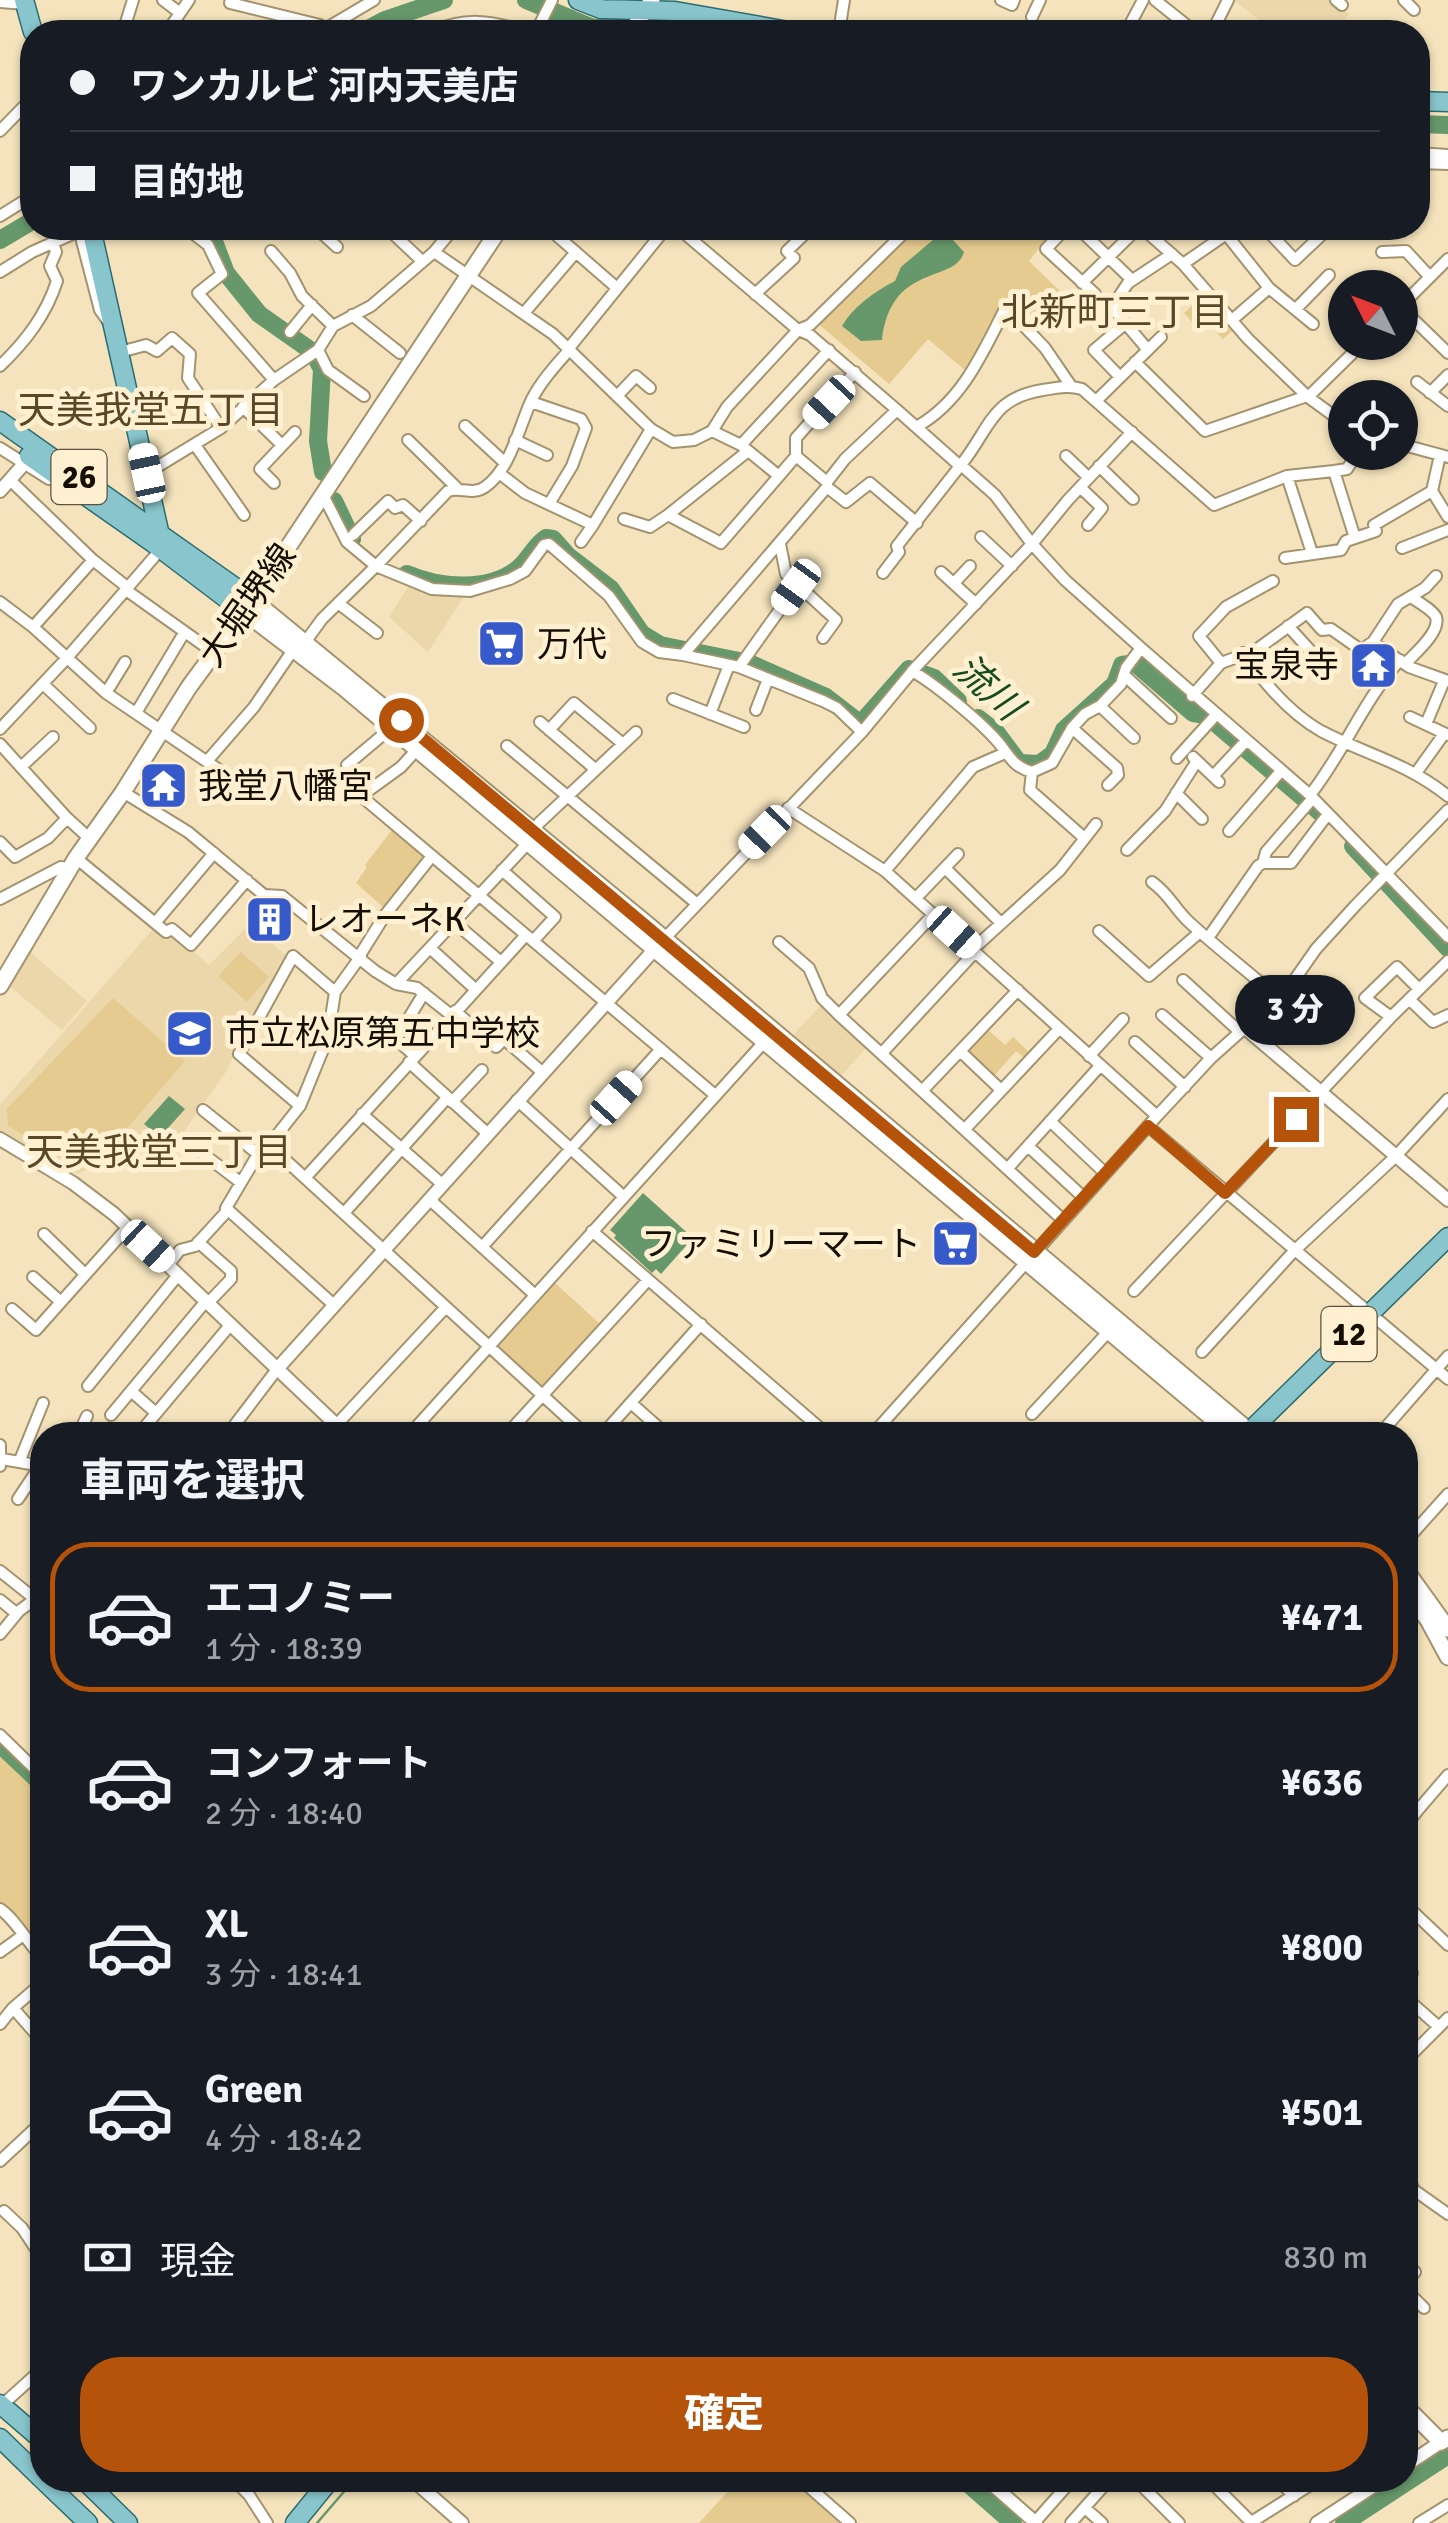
<!DOCTYPE html>
<html lang="ja">
<head>
<meta charset="utf-8">
<style>
  :root { --surface:#171b24; --page:#20242c; --text:#f1f3f6; --muted:#9ea1a6; --line:#363941; --accent:#b45309 }
  body { margin:0; font-family:Signika,"Noto Sans JP",sans-serif; background:var(--page); color:var(--text); height:100vh; display:flex; flex-direction:column; font-size:38px; white-space:nowrap }
  * { box-sizing:border-box; margin:0 }
  p { font-size:32px; color:var(--muted) }
  .icon { flex:none; width:55px; height:55px; fill:none; stroke:currentColor; stroke-width:2; stroke-linecap:round; stroke-linejoin:round }
  .map { position:relative; flex:1; overflow:hidden }
  .sheet { position:absolute; left:30px; top:1422px; width:1388px; height:1070px; display:flex; flex-direction:column; background:var(--surface); border-radius:40px; box-shadow:0 2px 8px #0004 }
  .sheet>* { flex:none }
  .banner { position:absolute; left:20px; top:20px; width:1410px; height:220px; border-radius:40px; box-shadow:0 2px 8px #0004; display:grid; align-content:center; height:220px; padding:0 50px; background:var(--surface) }
  .needle { width:65px; rotate:312deg }
  .controls { position:absolute; left:1328px; top:270px; display:grid; gap:20px }
  .controls a { display:grid; place-items:center; width:90px; height:90px; border-radius:50%; background:var(--surface); box-shadow:0 2px 8px #0004; font-size:50px }
  .end { position:absolute; width:45px; height:45px; margin:-22px; border:12px solid #b45309; background:#fff; box-shadow:0 0 0 5px #fff }
  .from { border-radius:50% }
  .bubble { position:absolute; height:70px; border-radius:35px; background:var(--surface); box-shadow:0 2px 8px #0004; font-size:32px; font-weight:800; line-height:70px; text-align:center }
  .car { position:absolute; width:30px; height:60px; margin:-30px -15px; border-radius:12px; box-shadow:0 0 8px 2px #0007; background:linear-gradient(#fff 24%,#345 0 40%,#fff 0 76%,#345 0 86%,#fff 0) }
  .banner b { display:flex; align-items:center; gap:35px; height:95px; font-size:38px }
  .banner b+b { border-top:2px solid var(--line) }
  .banner i { width:25px; height:25px; background:var(--text) }
  ul { padding:0; list-style:none }
  li { display:flex; align-items:center; gap:30px; height:150px; margin:0 20px 15px; padding:0 30px; border:5px solid transparent; border-radius:40px }
  li div { flex:1 }
  li b { display:block; font-size:38px }
  li em { font-style:normal; font-weight:800 }
  li.active { border-color:var(--accent) }
  li>.icon { width:90px; height:90px; stroke-width:1.5 }
  h2 { padding:0 50px; font-size:45px; line-height:120px }
  .pay { display:flex; align-items:center; gap:25px; height:110px; padding:0 50px; font-size:38px }
  .pay p { margin-inline-start:auto }
  .button { display:flex; gap:20px; margin-top:auto; padding:20px 50px }
  .button a { flex:1; height:115px; border-radius:40px; background:var(--accent); color:#fff; font-size:40px; font-weight:800; line-height:115px; text-align:center }
  .map>svg:first-child { display:block }
  .built { fill:#ecd7ab }
  .green { fill:#e5cb90 }
  .water { fill:#66986b }
  .lines { fill:none; stroke-linecap:round; stroke-linejoin:round }
  .stream { stroke:#66986b; stroke-width:2.5 }
  .river { stroke:#66986b; stroke-width:18 }
  .minor-casing { stroke:#a3936e; stroke-width:14 }
  .tertiary-casing { stroke:#a3936e; stroke-width:16 }
  .secondary-casing { stroke:#a3936e; stroke-width:19 }
  .primary-casing { stroke:#2c6c70; stroke-width:21 }
  .minor { stroke:#fff; stroke-width:10 }
  .tertiary { stroke:#fff; stroke-width:12 }
  .secondary { stroke:#fff; stroke-width:15 }
  .primary { stroke:#88c5cc; stroke-width:18 }
  .route { stroke:#b45309; stroke-width:12 }
  .labels { text-anchor:middle; stroke-width:10; stroke-linejoin:round; paint-order:stroke }
  .shield { fill:#fef0d1; stroke:#5b5241; stroke-width:2.5 }
  .shield-label { font-size:32px; font-weight:bold; fill:#150f03 }
  .street-label { font-size:35px; fill:#150f03; stroke:#fef0d1 }
  .poi-label { font-size:35px; fill:#150f03; stroke:#fef0d1; text-anchor:start }
  .neighbourhood-label { font-size:38px; fill:#574826; stroke:#fef0d1 }
  .water-label { font-size:38px; font-style:italic; fill:#164d20; stroke:#fef0d1 }
</style>
</head>
<body>
<div class="map">
<svg width="1448" height="2523" viewBox="0 0 1448 2523">
  <rect width="100%" height="100%" fill="#f4e3bc"/>
  <path class="built" d="M1234,0H1332L1349,14L1335,32H1267L1269,28Z
    M410,584L463,598L428,652L389,617Z
    M249,925L288,957L225,1073L181,1136L173,1143L105,1161L77,1174L0,1130V1105L152,930L166,941L172,934L209,965Z
    M30,952L87,1001L62,1030L8,985Z
    M823,1003L869,1045L840,1077L793,1035Z"/>
  <path class="green" d="M913,228H1055L1029,261L1073,304L1061,312L1056,308L1031,323L1004,300L966,371L928,339L889,384L816,322Z
    M1200,298L1232,331L1223,339L1200,315L1192,322L1184,313Z
    M392,830L423,856V860L383,907L356,883L367,867L365,865Z
    M241,952L269,977L247,1002L218,976Z
    M113,998L185,1061L104,1155L78,1167L8,1126L7,1109Z
    M987,1029L1005,1045L1013,1037L1031,1054L1026,1059L1016,1051L994,1076L968,1050Z
    M554,1282L600,1324L541,1388L495,1347Z
    M0,1756L42,1794V1951L8,1908L0,1904Z
    M738,2480H791L839,2523H699Z"/>
  <path class="water" d="M947,228L955,229L952,239L964,252C955,284 891,262 882,340L861,341L842,326C853,307 874,292 895,281L901,267Z
    M169,1096L185,1109L160,1137L144,1124Z
    M643,1193L693,1238L661,1274L656,1269L652,1273L614,1238L616,1235L610,1230Z"/>
  <g class="lines">
    <path class="stream" d="M317,2523L354,2480"/>
    <path class="river" d="M526,0L593,28L649,26L705,32
      M363,32L385,20L444,0
      M1418,124L1448,125
      M195,228L215,244L226,273L259,314L313,352L322,369L318,441L323,472
      M0,240L32,221
      M334,501L352,539
      M407,574C439,588 491,593 520,567C530,558 535,545 546,538L553,539L568,556L611,589L642,634L660,645L749,663L826,697L857,721L864,720L909,669L934,678L958,701
      M978,718L996,732L1019,763L1039,764L1053,754L1064,730L1115,684L1122,665L1135,663L1193,713L1206,715L1321,813
      M1353,846L1448,948
      M0,1744L42,1784
      M964,2480L1013,2523
      M1344,2523L1448,2455"/>
    <defs>
      <path id="minor" d="M163,0L180,13
        M1001,0L1012,5L1014,0
        M1155,0L1195,32
        M1336,0L1342,5
        M1404,0L1414,10
        M0,2L25,4
        M230,3L320,25L323,30
        M1032,17L1040,0
        M213,27L218,32
        M123,32L133,0
        M167,32L189,0
        M320,32L374,0
        M431,32C464,17 492,20 525,32
        M536,32L552,0
        M839,32L844,0
        M1126,32L1143,0
        M1212,32L1228,0
        M0,131L32,98
        M1418,153L1448,155
        M1418,163L1448,164
        M0,216L32,196
        M186,228L208,245L222,274L198,293L274,380L318,350L333,326L371,306L434,252L553,334L651,429L673,442L694,440L712,431
        M316,228L337,247
        M387,228L422,261
        M548,228L617,288
        M678,228L798,330L727,407L712,431L741,445L779,476L796,456L827,482
        M1066,228L1046,249L1095,294
        M1078,228L1132,280
        M1142,228L1183,264L1248,339L1308,397L1364,342
        M1265,228L1295,260L1329,228
        M1226,234L1269,288L1313,324
        M692,239L705,228
        M82,241L100,310L107,320
        M271,251L290,273L302,296L333,326
        M434,252L454,228
        M1382,252L1406,251L1430,277
        M1183,264L1235,228
        M0,272L32,252L86,228
        M1082,283L1138,228
        M1128,283L1118,298L1116,312L1148,350
        M1128,283L1172,254
        M755,294L794,258L787,251L811,228
        M1400,307L1448,259
        M1296,309L1329,275
        M524,313L576,252
        M352,315L400,353
        M1413,319L1448,353
        M1232,320L1269,288
        M798,330L810,325L909,228
        M798,330L810,335L897,410
        M290,332L312,305
        M569,348L666,228
        M570,349C556,365 542,380 532,399C519,426 511,469 485,487C472,496 460,486 448,491L376,566L432,589L470,591L510,579L525,571L544,545L549,544L609,596L642,642L659,652L683,655
        M318,350L328,370L364,396
        M120,352L146,345L157,351L172,338L190,354L188,378L221,428
        M1135,362L1205,431L1307,396
        M0,366C26,341 46,315 57,281L50,266L56,252L53,242
        M1120,377L1094,350L1126,323
        M1417,382L1448,406
        M1430,393L1448,375
        M617,396L636,376L650,388
        M1308,397L1345,424
        M1097,400L1161,337
        M531,402L581,419L586,428L572,466L549,504
        M243,407L282,445
        M465,426L504,462
        M918,426C963,400 983,352 1006,307L1045,348L1071,386
        M1132,432L1068,500L1032,544L1065,580L1141,648
        M408,440L456,487
        M515,440L547,455
        M1400,444L1448,457
        M195,445L244,515
        M741,445L829,350
        M0,448L49,479
        M748,451L668,515L721,543L779,476
        M796,456V438L855,372
        M1066,456L1089,478
        M1099,466L1133,499
        M147,473L221,428L274,380
        M499,473L525,493L593,525L581,542
        M1287,476L1334,471
        M10,480L93,560
        M274,483L260,469L295,432
        M827,487L846,502L870,483L917,523
        M1080,487L1102,508L1088,525
        M1432,491L1448,517
        M624,519L650,527L668,515
        M593,525L651,429
        M353,535L388,501L395,508L403,505L421,521
        M981,537L1012,566
        M1355,538L1376,531L1374,525L1432,491L1440,455
        M780,544L786,574L836,620L823,638
        M1402,548L1448,530
        M1285,558L1341,550L1346,541L1355,538L1334,471L1347,469L1358,452
        M941,572L976,604
        M883,573L899,552L897,546L960,466
        M954,583L970,566
        M126,590L213,652
        M0,602L33,627L106,693L231,778
        M338,603L377,633
        M1288,626L1317,658
        M33,627L93,560L127,587
        M306,641L322,619L376,566L347,542L323,495
        M1373,642L1398,604L1425,588L1436,576
        M1243,653C1264,683 1289,713 1321,731C1367,755 1405,762 1448,796
        M1221,663L1199,636L1226,607L1273,581
        M1405,664C1414,654 1441,632 1436,617C1433,610 1418,602 1411,597
        M739,667L796,587
        M912,671C935,684 981,722 998,742C1010,756 1012,766 1032,772L1052,763L1072,728L1085,714L1100,706L1121,684L1126,668L1141,648L1310,795L1448,937
        M1124,675L1171,718
        M43,684L90,728
        M106,693L125,662
        M1192,696L1221,663L1256,650L1307,613L1322,630L1331,629L1361,650L1373,642L1409,667L1448,681
        M673,699L744,727
        M1100,706L1134,738
        M756,710L768,679
        M136,713L184,633
        M710,714L729,665
        M1410,717L1448,735
        M540,722L595,769
        M1426,724L1444,681
        M1072,728L1117,768L1118,775L1108,785
        M0,729L66,659L161,549
        M549,730L574,703L623,744
        M862,732L915,668L1032,544L995,495L961,465
        M0,744L67,818L89,838
        M420,746L401,767L361,796L526,935
        M507,746L696,903
        M1193,757L1219,782
        M1177,758L1215,716
        M208,760L254,707L293,650
        M347,765L391,728
        M21,767L53,737
        M1032,772L1030,790L1082,836
        M1416,773L1444,734
        M1215,774L1245,742
        M123,792L188,832L264,895L282,896L375,971L396,984L417,988L451,1015
        M1176,793L1202,819
        M1310,795C1344,752 1363,701 1400,660
        M788,808L885,871L1157,1116L872,1435
        M1229,831L1281,771
        M0,842L15,857L48,838L67,818
        M1127,850L1165,811L1197,761
        M76,858L166,932L172,929L191,945L247,880
        M1263,863L1266,852L1313,798
        M945,868L1001,923
        M502,870L555,917L533,941
        M885,871L973,767L1005,753
        M1152,882C1170,895 1174,908 1189,922C1217,948 1249,972 1278,998
        M916,898L958,854
        M0,899L61,867L70,869
        M934,914L839,1015L1063,1220
        M454,922L501,962
        M155,923L214,853
        M1099,931L1149,976L1200,932
        M1208,938L1258,866L1263,863H1291L1328,814
        M664,939L862,732L837,708L823,701L739,667L683,655L827,487V482L845,459L897,410L960,466C990,430 990,398 1043,390C1057,388 1068,385 1082,389L1214,505L1287,476L1312,553
        M779,942L809,968L822,998L839,1015
        M430,948L475,989
        M973,949L1060,870L1096,824
        M360,955L385,915L432,856
        M1183,980L1240,1032
        M396,984L529,842L539,823L636,732
        M1409,999L1433,1022L1448,1015
        M455,1011L496,1047L504,1039L542,1072
        M1162,1015L1211,1058
        M1391,1017L1365,998L1397,967L1419,989
        M1135,1042L1185,1087
        M509,1043L528,1022
        M960,1051L1001,1090
        M882,1053L975,952
        M415,1056L396,1039L424,993
        M1089,1056L1123,1019
        M409,1062L487,1133
        M923,1090L1018,990
        M517,1100L624,1197
        M452,1102L482,1070
        M300,1106L239,1054L293,956L335,992
        M203,1110L258,1154
        M362,1114L442,1184
        M1157,1116L1211,1058L1288,989L1316,949L1355,906L1448,810
        M1050,1121L1105,1173
        M1148,1126L1448,1379
        M966,1128L1059,1029
        M269,1145L446,1307
        M1028,1146L1083,1197
        M198,1150L240,1182
        M1008,1168L1100,1066
        M305,1178L526,935L715,1095
        M429,1199L535,1295
        M344,1213L447,1098
        M592,1231L828,1435
        M44,1234L85,1274
        M198,1242L231,1271V1279L208,1303
        M482,1247L661,1049
        M168,1265L180,1250L195,1246L228,1210
        M33,1277L61,1302
        M1134,1291L1391,1017L1448,961
        M334,1305L226,1208L258,1154L269,1145L300,1106L328,1037L335,992L361,956
        M12,1309L36,1330L127,1228
        M1202,1352L1294,1251L1395,1157L1448,1099
        M88,1386L178,1275
        M131,1391L156,1413
        M631,1403L667,1435
        M1032,1414L1110,1330
        M111,1415L206,1301
        M78,1435L87,1416
        M138,1435L231,1324
        M227,1435L278,1368
        M327,1435L446,1307L586,1435
        M409,1435L765,1041
        M506,1435L648,1280
        M602,1435L701,1324
        M1379,1435L1448,1356
        M0,1445V1466
        M2,1459L42,1466
        M20,1460L43,1403
        M18,1499L40,1466
        M1405,1542L1448,1494
        M0,1571L35,1599
        M0,1600L16,1613
        M0,1634L19,1611L42,1594
        M0,1735L42,1776
        M1405,1801L1418,1810L1405,1826
        M1418,1810L1448,1775
        M1405,1904L1448,1945
        M0,1909C14,1918 29,1944 42,1958
        M0,1952L22,1936
        M1405,1978L1412,1973
        M1405,1997L1439,2027
        M13,2008L42,2041
        M0,2024L13,2008L42,1983
        M1405,2061L1448,2018
        M0,2161L42,2122
        M1405,2172L1414,2190L1448,2214
        M4,2211L22,2228L42,2258
        M1405,2262L1415,2272L1405,2283
        M1405,2289L1424,2308
        M2,2405L42,2369
        M234,2480L249,2495L267,2523
        M801,2480L850,2523
        M1136,2480L1179,2523
        M1209,2480L1251,2522
        M1278,2480L1294,2496
        M1353,2480L1365,2492
        M1085,2508L1102,2523
        M1035,2522L1072,2480
        M1071,2523L1109,2480
        M1250,2523L1318,2480
        M1419,2523L1448,2505"/>
      <path id="tertiary" d="M0,491L23,465
        M1245,1028L1448,1200
        M0,1139L73,1183L114,1214L347,1435
        M278,1368L661,942
        M1405,2466L1441,2442
        M413,2480L462,2523
        M987,2480L1036,2523
        M1317,2523L1383,2480"/>
      <path id="secondary" d="M631,32L652,0
        M253,600L647,924L1254,1435
        M244,612L344,688L1232,1435
        M0,986L76,858L123,792L189,687L253,600L500,228
        M1405,1569L1448,1629
        M1405,1589L1428,1620L1448,1657
        M1405,2406L1441,2442L1448,2438"/>
      <path id="primary" d="M24,0L33,32
        M578,0L601,9L675,11L794,32
        M1418,101L1448,102
        M91,228L159,531L153,543
        M0,421L253,600
        M29,456L153,543L244,612
        M1246,1435L1448,1237
        M0,2404L42,2440
        M0,2438L42,2479
        M43,2480L88,2523
        M84,2480L128,2523
        M295,2523L330,2480"/>
    </defs>
    <use href="#minor" class="minor-casing"/>
    <use href="#tertiary" class="tertiary-casing"/>
    <use href="#secondary" class="secondary-casing"/>
    <use href="#primary" class="primary-casing"/>
    <use href="#minor" class="minor"/>
    <use href="#tertiary" class="tertiary"/>
    <use href="#secondary" class="secondary"/>
    <use href="#primary" class="primary"/>
  </g>
  <g class="lines">
    <path class="route" d="M401,720L1034,1252L1148,1126L1225,1193L1296,1119"/>
  </g>
  <defs>
    <symbol id="supermarket-square" viewBox="-11 -11 22 22"><rect x="-9" y="-9" width="18" height="18" rx="4" fill="#375acb" stroke="#fef0d1"/><path d="M-6-5.5h2.5l.6 2H6L4.5 2H-2.5L-4.4-4H-6ZM-1.5 3.2a1.3 1.3 0 1 0 .1 0ZM3 3.2a1.3 1.3 0 1 0 .1 0Z" fill="#fff"/></symbol>
    <symbol id="temple-square" viewBox="-11 -11 22 22"><rect x="-9" y="-9" width="18" height="18" rx="4" fill="#375acb" stroke="#fef0d1"/><path d="M0-6L5-2H3V0L6.5 2.5H4V6H1.5V3h-3V6H-4V2.5H-6.5L-3 0V-2H-5Z" fill="#fff"/></symbol>
    <symbol id="building-square" viewBox="-11 -11 22 22"><rect x="-9" y="-9" width="18" height="18" rx="4" fill="#375acb" stroke="#fef0d1"/><path d="M-4-6H4V6H1V3H-1V6H-4ZM-2.5-4.3h1.7v1.8h-1.7ZM.8-4.3h1.7v1.8H.8ZM-2.5-1h1.7V.8h-1.7ZM.8-1h1.7V.8H.8Z" fill="#fff"/></symbol>
    <symbol id="school-square" viewBox="-11 -11 22 22"><rect x="-9" y="-9" width="18" height="18" rx="4" fill="#375acb" stroke="#fef0d1"/><path d="M0-5L7-2L0 1L-7-2ZM-4 1L0 2.5L4 1V4Q0 6-4 4Z" fill="#fff"/></symbol>
  </defs>
  <g fill-rule="evenodd">
    <use href="#supermarket-square" x="474" y="616" width="55" height="55"/>
    <use href="#temple-square" x="1346" y="638" width="55" height="55"/>
    <use href="#temple-square" x="136" y="758" width="55" height="55"/>
    <use href="#building-square" x="242" y="892" width="55" height="55"/>
    <use href="#school-square" x="162" y="1006" width="55" height="55"/>
    <use href="#supermarket-square" x="928" y="1216" width="55" height="55"/>
  </g>
  <g class="labels">
    <g class="shield">
      <rect x="51.5" y="450" width="55" height="54" rx="8"/>
      <rect x="1321.5" y="1307" width="55" height="54" rx="8"/>
    </g>
    <g class="shield-label">
      <text x="79" y="488">26</text>
      <text x="1349" y="1345">12</text>
    </g>
    <g class="street-label">
      <text transform="translate(247 605) rotate(-55)" y="12">大堀堺線</text>
    </g>
    <g class="poi-label">
      <text x="537" y="656">万代</text>
      <text x="1339" y="677" text-anchor="end">宝泉寺</text>
      <text x="198" y="798">我堂八幡宮</text>
      <text x="304" y="931">レオーネK</text>
      <text x="225" y="1045">市立松原第五中学校</text>
      <text x="921" y="1256" text-anchor="end">ファミリーマート</text>
    </g>
    <g class="neighbourhood-label">
      <text x="1115" y="325">北新町三丁目</text>
      <text x="151" y="423">天美我堂五丁目</text>
      <text x="159" y="1165">天美我堂三丁目</text>
    </g>
    <g class="water-label">
      <text transform="translate(988 687) rotate(42)" y="13">流川</text>
    </g>
  </g>
</svg>
<div class="controls">
<a><svg class="needle" viewBox="-14 -14 28 28"><path d="M0-13l5 13h-10z" fill="#e53935"/><path d="M0 13l5-13h-10z" fill="#9ea1a6"/></svg></a>
<a><svg class="icon" aria-label="locate" viewBox="0 0 24 24"><circle cx="12" cy="12" r="6"/><path d="M12 2v4M12 18v4M2 12h4M18 12h4"/></svg></a>
</div>
<i class="end from" style="left:401px;top:720px"></i>
<i class="end" style="left:1296px;top:1119px"></i>
<div class="bubble" style="left:1235px;top:975px;width:120px">3 分</div>
<i class="car" style="left:829px;top:402px;rotate:223deg"></i>
<i class="car" style="left:147px;top:473px;rotate:348deg"></i>
<i class="car" style="left:796px;top:587px;rotate:216deg"></i>
<i class="car" style="left:765px;top:832px;rotate:224deg"></i>
<i class="car" style="left:954px;top:932px;rotate:132deg"></i>
<i class="car" style="left:616px;top:1098px;rotate:42deg"></i>
<i class="car" style="left:148px;top:1246px;rotate:133deg"></i>
<div class="banner">
<b><i class="from"></i>ワンカルビ 河内天美店</b>
<b><i></i>目的地</b>
</div>
<section class="sheet">
<h2>車両を選択</h2>
<ul>
<li class="active"><svg class="icon" aria-label="car" viewBox="0 0 24 24"><path d="M5 17H2v-5l4-1 3-4h7l3 4 3 1v5h-3M9 17h6M6 11h13"/><circle cx="7" cy="17" r="2"/><circle cx="17" cy="17" r="2"/></svg><div><b>エコノミー</b><p>1 分 · 18:39</p></div><em>¥471</em></li>
<li><svg class="icon" aria-label="car" viewBox="0 0 24 24"><path d="M5 17H2v-5l4-1 3-4h7l3 4 3 1v5h-3M9 17h6M6 11h13"/><circle cx="7" cy="17" r="2"/><circle cx="17" cy="17" r="2"/></svg><div><b>コンフォート</b><p>2 分 · 18:40</p></div><em>¥636</em></li>
<li><svg class="icon" aria-label="car" viewBox="0 0 24 24"><path d="M5 17H2v-5l4-1 3-4h7l3 4 3 1v5h-3M9 17h6M6 11h13"/><circle cx="7" cy="17" r="2"/><circle cx="17" cy="17" r="2"/></svg><div><b>XL</b><p>3 分 · 18:41</p></div><em>¥800</em></li>
<li><svg class="icon" aria-label="car" viewBox="0 0 24 24"><path d="M5 17H2v-5l4-1 3-4h7l3 4 3 1v5h-3M9 17h6M6 11h13"/><circle cx="7" cy="17" r="2"/><circle cx="17" cy="17" r="2"/></svg><div><b>Green</b><p>4 分 · 18:42</p></div><em>¥501</em></li>
</ul>
<div class="pay"><svg class="icon" aria-label="cash" viewBox="0 0 24 24"><path d="M3 7h18v10H3z"/><circle cx="12" cy="12" r="2"/></svg>現金<p>830 m</p></div>
<div class="button"><a>確定</a></div>
</section>
</div>
</body>
</html>
